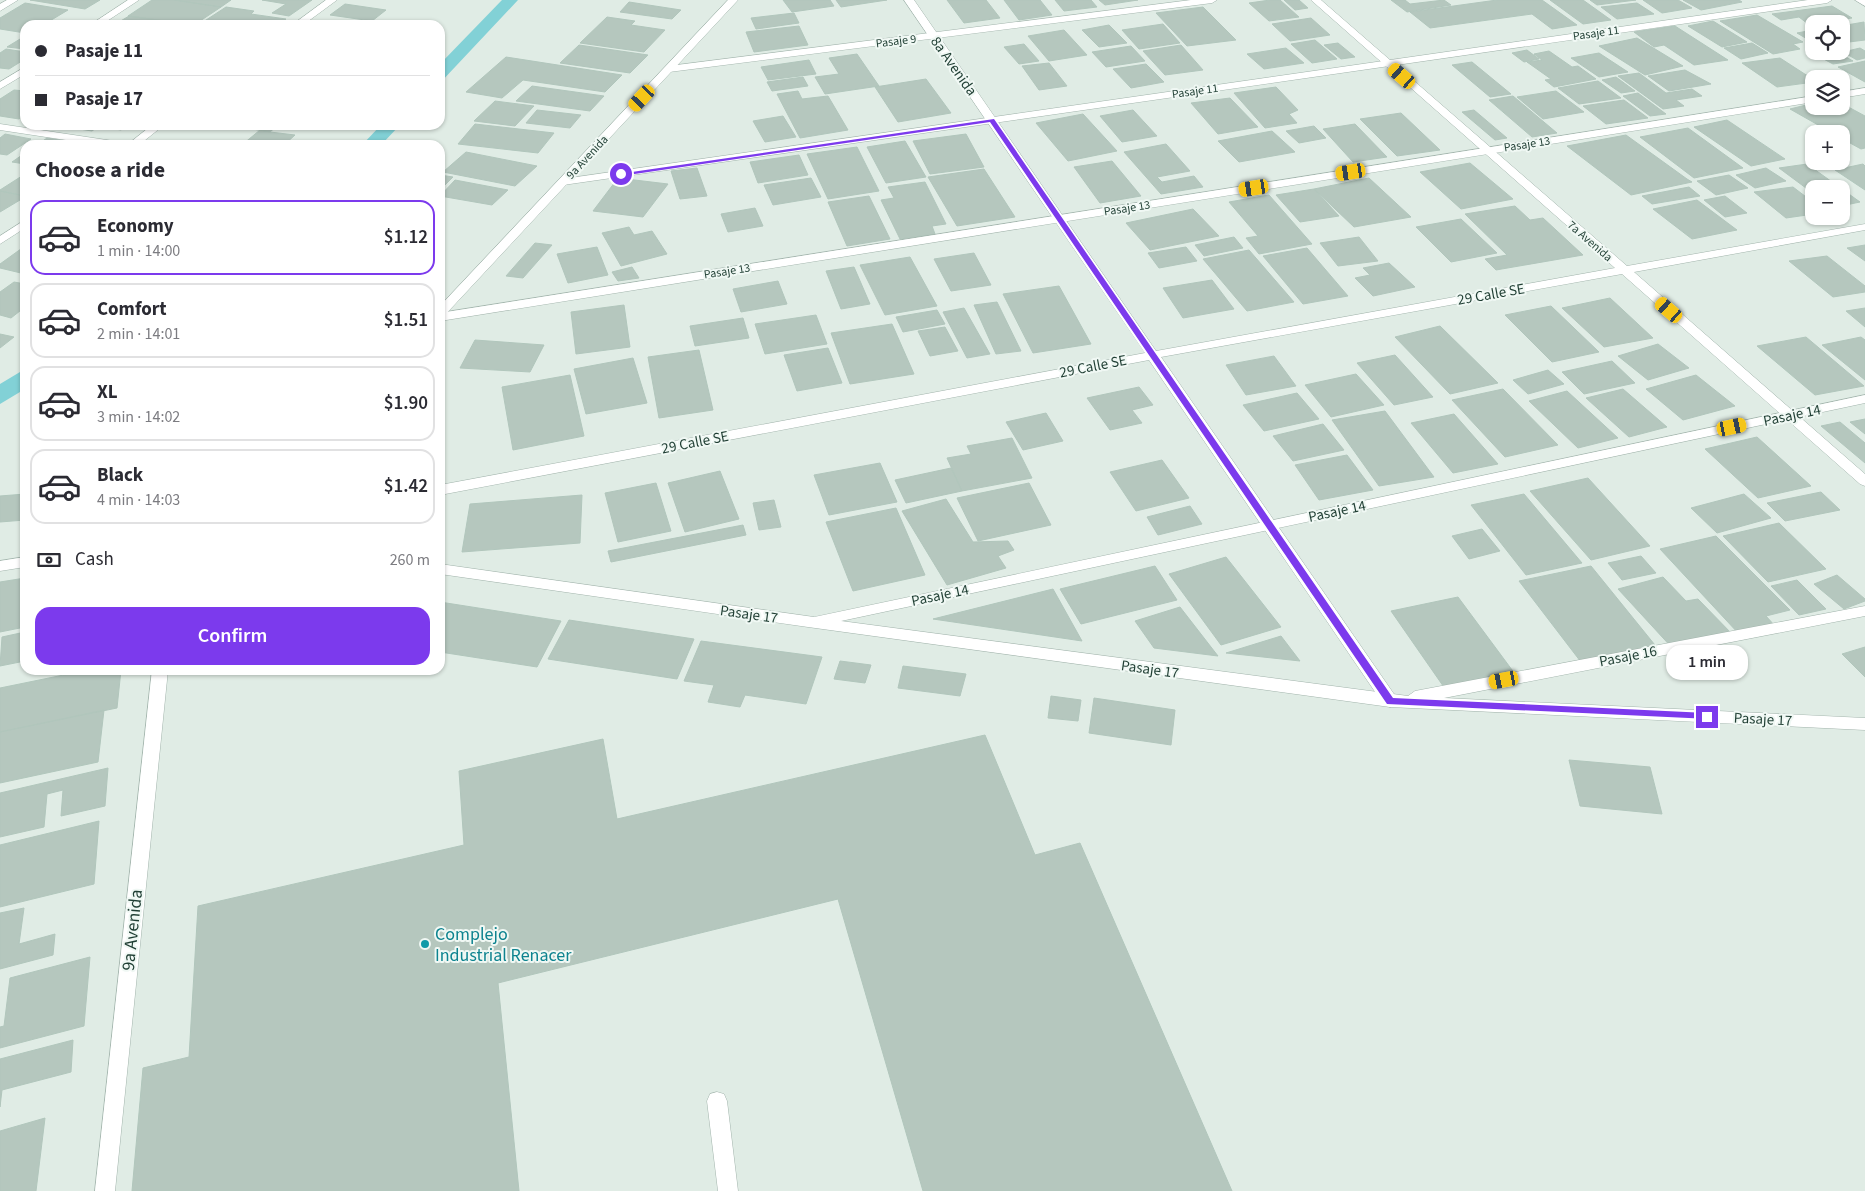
<!DOCTYPE html>
<html lang="en">
<head>
<meta charset="utf-8">
<style>
  :root { --surface:#fff; --page:#f7f7f7; --text:#2b2b33; --muted:#7c7c81; --line:#e1e1e2; --accent:#7c3aed }
  body { margin:0; font-family:"Source Sans 3",sans-serif; background:var(--page); color:var(--text); height:100vh; display:flex; flex-direction:column; font-size:19px; white-space:nowrap }
  * { box-sizing:border-box; margin:0 }
  p { font-size:16px; color:var(--muted) }
  .icon { flex:none; width:28px; height:28px; fill:none; stroke:currentColor; stroke-width:2; stroke-linecap:round; stroke-linejoin:round }
  .map { position:relative; flex:1; overflow:hidden }
  .sheet { position:absolute; left:20px; top:140px; width:425px; height:535px; display:flex; flex-direction:column; background:var(--surface); border-radius:15px; box-shadow:0 1px 4px #0004 }
  .sheet>* { flex:none }
  .banner { position:absolute; left:20px; top:20px; width:425px; height:110px; border-radius:15px; box-shadow:0 1px 4px #0004; display:grid; align-content:center; height:110px; padding:0 15px; background:var(--surface) }
  .fabs { position:absolute; left:1805px; top:15px; display:grid; gap:10px }
  .fabs a { display:grid; place-items:center; width:45px; height:45px; border-radius:10px; background:var(--surface); box-shadow:0 1px 4px #0004; font-size:25px }
  .end { position:absolute; width:22px; height:22px; margin:-11px; border:6px solid #7c3aed; background:#fff; box-shadow:0 0 0 2px #fff }
  .from { border-radius:50% }
  .bubble { position:absolute; height:35px; border-radius:15px; background:var(--surface); box-shadow:0 1px 4px #0004; font-size:16px; font-weight:600; line-height:35px; text-align:center }
  .car { position:absolute; width:15px; height:30px; margin:-15px -8px; border-radius:6px; box-shadow:0 0 4px 1px #0007; background:linear-gradient(#f5c518 24%,#345 0 40%,#f5c518 0 76%,#345 0 86%,#f5c518 0) }
  .banner b { display:flex; align-items:center; gap:18px; height:48px; font-size:19px }
  .banner b+b { border-top:1px solid var(--line) }
  .banner i { width:12px; height:12px; background:var(--text) }
  ul { padding:0; list-style:none }
  li { display:flex; align-items:center; gap:15px; height:75px; margin:0 10px 8px; padding:0 5px; border:2px solid var(--line); border-radius:15px }
  li div { flex:1 }
  li b { display:block; font-size:19px }
  li em { font-style:normal; font-weight:600 }
  li.current { border-color:var(--accent) }
  li>.icon { width:45px; height:45px; stroke-width:1.5 }
  h2 { padding:0 15px; font-size:22px; line-height:60px }
  .pay { display:flex; align-items:center; gap:12px; height:55px; padding:0 15px; font-size:19px }
  .pay p { margin-inline-start:auto }
  .cta { display:flex; gap:10px; margin-top:auto; padding:10px 15px }
  .cta a { flex:1; height:58px; border-radius:15px; background:var(--accent); color:#fff; font-size:20px; font-weight:600; line-height:58px; text-align:center }
  .map>svg:first-child { display:block }
  .water { fill:#82d1d6 }
  .building { fill:#b5c7be; stroke:#b1c6bc }
  .lines { fill:none; stroke-linecap:round; stroke-linejoin:round }
  .service-casing { stroke:#a2b4ac; stroke-width:1 }
  .minor-casing { stroke:#a2b4ac; stroke-width:1 }
  .service { fill:#fff; fill-rule:evenodd }
  .minor { fill:#fff; fill-rule:evenodd }
  .route { fill:#7c3aed }
  .culture-dot { fill:#0f9aa8; stroke:#f0f8f4; stroke-width:2 }
  .labels { text-anchor:middle; stroke-width:4; stroke-linejoin:round; paint-order:stroke }
  .far-street-label { font-size:12px; fill:#1f3e33; stroke:#f0f8f4 }
  .street-label { font-size:15px; fill:#1f3e33; stroke:#f0f8f4 }
  .near-street-label { font-size:18px; fill:#1f3e33; stroke:#f0f8f4 }
  .near-culture-label { font-size:18px; fill:#0d838f; stroke:#f0f8f4; text-anchor:start }
</style>
</head>
<body>
<div class="map">
<svg width="1865" height="1191" viewBox="0 0 1865 1191">
  <rect width="100%" height="100%" fill="#e0ece5"/>
  <path class="water" d="M502,0H518L440,83V64Z
    M381,125H400L381,145H362Z
    M25,369V389L0,404V384Z"/>
  <path class="building" d="M30,0H100L85,9Z
    M152,0H174L221,7L194,25L128,16Z
    M174,0H231L221,7Z
    M262,0H312L289,16L272,13L286,4Z
    M783,0H830L834,6L792,12Z
    M836,0H887L841,7Z
    M947,0H986L1000,18L964,23Z
    M1004,0H1040L1052,15L1019,20Z
    M1055,0H1091L1097,7L1064,11Z
    M1099,0H1138L1105,5Z
    M1270,0H1280L1299,17L1269,21L1249,3Z
    M1284,0H1299L1308,8L1295,10Z
    M1391,0H1405L1410,4L1444,0L1451,5L1407,12Z
    M1497,0H1542L1577,25L1552,29L1532,14L1430,28L1410,12Z
    M1550,0H1583L1611,20L1583,24Z
    M1590,0H1636L1597,5Z
    M1643,0H1678L1692,8L1662,13Z
    M1683,0H1739L1742,2L1701,10Z
    M629,2L681,10L672,19L620,12Z
    M25,3L68,10L43,25H25V33L0,29V18Z
    M1637,3L1654,14L1617,19L1601,7Z
    M345,4L386,10L372,21L330,15Z
    M1832,6L1852,18L1808,24L1799,17L1781,20L1772,14Z
    M226,7L254,11L251,14L286,19L278,25H221L203,22Z
    M1203,7L1236,40L1187,46L1156,13Z
    M794,13L799,23L756,29L751,18Z
    M1757,15L1803,42L1793,44L1800,49L1773,54L1720,21Z
    M129,16L192,25H114Z
    M607,17L635,21L631,25L665,30L644,52L580,43Z
    M1311,18L1330,35L1290,41L1272,24Z
    M1713,21L1747,42L1722,47L1688,26Z
    M1864,22L1865,40L1841,43V26Z
    M1163,24L1180,43L1139,49L1122,30Z
    M1109,25L1127,43L1099,47L1082,30Z
    M799,26L808,45L754,52L746,32Z
    M1675,26L1728,60L1694,65L1664,45L1654,47L1634,32Z
    M1064,30L1087,55L1049,61L1028,36Z
    M1813,30L1814,43L1797,33Z
    M25,36V49L7,47Z
    M1637,38L1683,66L1645,75L1599,46Z
    M1315,40L1337,59L1312,63L1291,44Z
    M1338,43L1355,57L1341,59L1324,45Z
    M1752,43L1768,53L1741,59L1724,48Z
    M1024,44L1039,61L1019,64L1004,47Z
    M579,45L648,55L630,73L560,63Z
    M1181,45L1203,70L1165,75L1143,51Z
    M1131,46L1145,61L1106,67L1092,52Z
    M1286,48L1304,63L1264,69L1247,54Z
    M1860,48L1865,51V58L1857,60L1843,52Z
    M6,49L25,52V59L9,69L0,68V53Z
    M1527,50L1539,59L1524,62L1512,53Z
    M1549,51L1572,67L1578,66L1596,79L1554,87L1545,80L1551,79L1527,62L1542,60L1534,54Z
    M1837,52L1853,61L1833,64L1818,56Z
    M1599,53L1628,72L1599,77L1571,58Z
    M857,54L879,86L825,94L815,77L839,74L829,58Z
    M506,57L622,75L605,92L523,80L502,98L466,92Z
    M1780,58L1814,80V82L1777,87L1742,63Z
    M809,60L816,74L768,80L761,67Z
    M1865,61V82L1838,67Z
    M1472,62L1511,94L1490,97L1452,65Z
    M1049,63L1067,86L1039,90L1022,66Z
    M1146,64L1164,82L1131,88L1113,69Z
    M1685,70L1711,84L1669,91L1648,76Z
    M1639,73L1666,93L1692,89L1702,96L1676,100L1684,106L1663,109L1618,76Z
    M803,77L808,86L772,91L767,82Z
    M1616,77L1635,91L1621,93L1602,80Z
    M926,79L951,113L898,122L875,87Z
    M1598,81L1621,98L1579,104L1558,88Z
    M532,86L604,96L590,111L516,101Z
    M1276,87L1298,110L1289,114L1297,123L1265,128L1234,93Z
    M14,90L25,91V115L19,119L0,116V99Z
    M798,91L802,99L828,96L848,130L800,138L777,94Z
    M1556,91L1584,112L1543,119L1517,97Z
    M1638,93L1666,114L1650,116L1623,96Z
    M1513,96L1557,133L1532,137L1489,100Z
    M1230,98L1258,127L1218,134L1191,103Z
    M1624,100L1648,118L1606,124L1583,106Z
    M495,101L534,106L515,126L474,121Z
    M1814,103V106H1841V103L1865,116V148L1861,149L1841,138V134H1834L1790,109Z
    M537,110L581,115L570,128L526,123Z
    M1133,110L1157,136L1122,142L1100,116Z
    M1474,110L1507,138L1495,140L1462,112Z
    M1401,113L1440,150L1397,156L1360,119Z
    M1083,114L1117,151L1068,161L1036,123Z
    M783,116L796,137L765,142L753,121Z
    M1727,120L1785,159L1751,166L1694,127Z
    M475,124L554,133L538,153L458,144Z
    M1355,124L1387,157L1353,162L1323,129Z
    M77,125H100L92,131L73,128Z
    M100,125H127L121,130L98,126Z
    M229,125H278L270,132Z
    M1314,126L1326,138L1299,143L1286,131Z
    M1688,128L1743,168L1694,178L1640,137Z
    M260,130L270,132L295,135L284,145L243,144Z
    M1272,131L1295,152L1239,162L1218,141Z
    M5,134L31,139L7,155L0,154V138Z
    M966,134L984,167L930,174L913,141Z
    M1626,135L1687,179L1692,182L1631,195L1567,146Z
    M47,138L89,145H37Z
    M905,141L926,177L886,183L867,147Z
    M1166,144L1190,171L1157,177L1162,182L1194,176L1203,187L1161,194L1124,152Z
    M857,147L879,191L828,199L807,154Z
    M466,152L537,166L515,186L443,172Z
    M25,153V164L12,162Z
    M799,155L808,175L758,183L750,162Z
    M1112,161L1141,196L1100,203L1074,167Z
    M1470,163L1513,199L1461,209L1420,172Z
    M1807,164L1860,202L1841,206V189H1814V194L1779,168Z
    M1863,164L1865,166V190L1835,170Z
    M697,168L707,196L680,199L671,171Z
    M1766,168L1786,181L1755,188L1736,175Z
    M984,169L1015,217L957,226L928,177Z
    M25,174V196L0,191V190Z
    M440,175L453,177L440,190Z
    M1729,175L1748,188L1716,195L1697,181Z
    M618,178L668,184L643,217L593,211Z
    M811,178L821,197L773,205L764,185Z
    M1369,178L1411,217L1354,227L1314,189Z
    M455,180L508,190L492,205L440,196Z
    M925,182L946,224L932,226L935,234L900,239L881,200L894,198L888,187Z
    M1689,187L1700,196L1652,204L1642,196Z
    M1793,187L1814,203V214L1786,218L1754,192Z
    M1314,189L1339,216L1300,222L1276,195Z
    M0,191L25,196V197L0,212Z
    M1269,195L1312,244L1259,254L1246,238L1258,236L1229,202Z
    M869,196L890,239L847,246L828,202Z
    M1725,196L1747,213L1725,217L1704,200Z
    M1697,200L1737,230L1692,239L1653,209Z
    M1515,206L1530,220L1543,218L1583,255L1496,270L1485,259L1507,255L1465,214Z
    M755,208L763,226L728,232L721,214Z
    M1193,209L1219,236L1150,250L1126,223Z
    M1461,219L1497,253L1451,262L1416,227Z
    M629,227L634,235L652,231L667,254L621,266L602,233Z
    M1234,237L1243,248L1204,256L1195,245Z
    M1359,237L1378,261L1338,266L1320,243Z
    M535,243L552,245L523,278L506,276Z
    M1865,245V261L1847,248Z
    M25,246V274L0,268V264Z
    M597,247L608,275L568,283L557,254Z
    M1186,247L1197,261L1159,268L1148,253Z
    M1307,248L1348,296L1303,304L1263,256Z
    M1249,250L1294,302L1247,311L1203,259Z
    M974,253L991,285L951,291L934,259Z
    M1827,256L1865,286V292L1833,297L1789,261Z
    M910,257L937,306L885,315L860,265Z
    M1389,263L1415,287L1373,296L1355,278L1370,275L1363,268Z
    M632,267L639,278L618,281L612,272Z
    M854,267L870,304L841,309L826,271Z
    M1212,280L1234,309L1183,318L1163,288Z
    M778,281L787,304L741,312L733,289Z
    M14,282L25,284V307L11,318L0,315V292Z
    M1059,286L1091,344L1033,353L1003,294Z
    M1610,298L1653,338L1604,347L1562,308Z
    M997,302L1021,351L996,354L974,305Z
    M624,305L630,347L576,354L571,312Z
    M1551,306L1599,352L1552,362L1505,315Z
    M964,308L990,354L967,358L943,312Z
    M1865,308V327L1846,311Z
    M937,310L945,324L903,332L896,317Z
    M816,315L827,344L765,354L755,324Z
    M743,318L749,338L695,346L690,326Z
    M892,324L914,374L850,384L831,333Z
    M1440,326L1498,383L1450,394L1395,337Z
    M945,327L958,351L930,356L918,331Z
    M0,334L14,337L0,348Z
    M1806,337L1864,386L1815,395L1757,346Z
    M1861,337L1865,340V380L1822,345Z
    M475,340L544,345L530,372L460,368Z
    M1658,344L1689,368L1648,380L1618,356Z
    M828,348L842,383L797,391L784,355Z
    M699,350L713,410L659,418L648,357Z
    M1395,355L1433,397L1394,405L1357,363Z
    M1274,356L1296,386L1246,395L1226,365Z
    M633,358L647,403L586,414L574,369Z
    M1612,361L1635,383L1584,394L1562,372Z
    M1548,370L1564,384L1528,394L1513,380Z
    M1356,374L1384,405L1331,417L1305,385Z
    M570,375L584,436L513,450L502,387Z
    M1696,375L1735,406L1683,420L1646,389Z
    M1139,387L1153,405L1132,410L1142,423L1110,430L1087,398Z
    M1503,389L1558,445L1505,457L1452,400Z
    M1623,389L1667,427L1629,437L1586,398Z
    M1567,391L1618,438L1578,448L1529,401Z
    M1297,393L1319,419L1264,431L1243,405Z
    M1385,411L1434,477L1379,486L1332,420Z
    M1046,413L1063,441L1023,450L1006,422Z
    M1454,414L1498,464L1453,473L1411,423Z
    M1865,419V434L1850,422Z
    M1840,422L1865,443V463L1821,426Z
    M1323,424L1344,450L1293,461L1273,436Z
    M1757,437L1811,486L1758,498L1705,449Z
    M1012,438L1032,478L962,491L947,458L971,454L967,446Z
    M1347,455L1373,490L1319,500L1295,465Z
    M1162,460L1189,498L1136,511L1110,472Z
    M880,463L897,502L829,515L814,475Z
    M951,468L962,491L906,503L895,480Z
    M720,471L739,519L685,532L668,483Z
    M1588,478L1650,546L1591,560L1530,491Z
    M656,483L671,531L618,542L605,493Z
    M1029,483L1051,525L978,541L957,498Z
    M1821,492L1840,510L1785,521L1767,503Z
    M25,494V520L0,522V496Z
    M1524,494L1582,563L1526,575L1471,505Z
    M1744,494L1771,518L1717,533L1691,508Z
    M582,495L580,543L462,552L470,504Z
    M946,499L973,542L1008,541L1014,550L998,556L1006,568L947,585L902,511Z
    M774,500L781,527L759,530L753,503Z
    M1190,506L1202,524L1158,535L1147,517Z
    M896,508L925,575L853,591L826,522Z
    M1779,523L1826,569L1768,582L1723,536Z
    M743,525L746,535L611,562L608,551Z
    M1482,529L1500,551L1469,559L1452,536Z
    M1716,536L1790,610L1766,616L1775,626L1739,634L1660,549Z
    M1641,556L1656,573L1622,580L1608,563Z
    M1226,557L1281,627L1221,645L1169,574Z
    M1155,566L1177,600L1081,624L1060,589Z
    M1591,566L1659,650L1584,666L1519,581Z
    M1837,575L1865,599V601L1844,609L1814,584Z
    M1663,577L1686,601L1698,599L1733,635L1675,651L1618,589Z
    M25,578V627L0,632V582Z
    M1797,580L1826,609L1799,615L1771,586Z
    M1053,589L1082,641L933,619Z
    M1458,597L1518,678L1448,693L1391,611Z
    M440,602L561,621L537,667L440,652Z
    M1180,607L1218,656L1154,648L1135,621Z
    M569,620L694,639L677,679L548,659Z
    M25,632V661L0,666L2,637Z
    M1281,636L1300,661L1226,653Z
    M701,641L822,657L806,704L745,695L740,707L708,702L714,685L684,681Z
    M1865,647V677L1842,654Z
    M840,661L871,665L865,683L834,679Z
    M903,666L966,674L960,696L898,688Z
    M88,670H121L117,708L0,732V688Z
    M1051,696L1081,700L1078,721L1048,718Z
    M1094,698L1175,710L1171,745L1089,733Z
    M104,710L98,762L0,783V732Z
    M985,735L1035,855L1080,843L1232,1191H923L838,899L498,983L519,1191H132L143,1068L189,1057L198,906L464,845L459,771L603,739L617,819Z
    M1569,760L1650,767L1662,814L1580,806Z
    M108,768L105,806L61,816L63,790L47,794L44,827L0,837V793Z
    M99,821L94,884L0,907V845Z
    M24,908L19,944L55,934L53,955L0,969V913Z
    M90,957L84,1026L0,1048V1027L4,1026L10,978Z
    M73,1040L71,1072L2,1090L0,1107V1059Z
    M45,1118L36,1191H0V1131Z"/>
  <g class="lines">
    <defs>
      <path id="service" d="M7,0H18L0,11V4Z
        M326,0H337L303,25H292Z
        M1191,0H1217L1212,3L669,72L664,69L669,66Z
        M1808,0H1832L1827,3L563,185L558,182L563,179Z
        M1865,88V94L1841,98V92Z
        M1814,96V102L440,321V313Z
        M0,124L120,142L125,145H99L0,130Z
        M152,125H164L139,145H127Z
        M25,220V228L0,244V236Z
        M1865,395V403L841,621L1408,696L1415,691L1865,606V616L1444,698L1865,718V730L1390,707L808,627L440,574V564L814,617Z
        M717,1092L724,1094L727,1101L738,1191H718L707,1101L710,1094Z"/>
      <path id="minor" d="M128,0H139L101,25H90Z
        M728,0H738L444,316L440,317V306Z
        M904,0H914L1156,351L1615,268L1311,0H1321L1627,266L1865,224V230L1634,272L1865,474V486L1860,484L1622,274L1161,357L1396,697L1398,701L1396,705L1390,707L1384,705L1149,360L440,495V485L1145,353Z
        M1855,0H1865V6Z
        M25,67V74L0,89V82Z
        M25,557V567L0,571V561Z
        M152,670H168L115,1191H95Z"/>
    </defs>
    <use href="#service" class="service-casing"/>
    <use href="#minor" class="minor-casing"/>
    <use href="#service" class="service"/>
    <use href="#minor" class="minor"/>
  </g>
  <path class="route" d="M994,119L1393,698L1707,713L1710,714V719L1387,704L990,122L621,176L618,174Z"/>
  <circle class="culture-dot" cx="425" cy="944" r="5"/>
  <g class="labels">
    <g class="far-street-label">
      <text transform="translate(1596 33) rotate(-8)" y="4">Pasaje 11</text>
      <text transform="translate(896 41) rotate(-7)" y="4">Pasaje 9</text>
      <text transform="translate(1195 91) rotate(-8)" y="4">Pasaje 11</text>
      <text transform="translate(1527 144) rotate(-9)" y="4">Pasaje 13</text>
      <text transform="translate(587 157) rotate(-47)" y="4">9a Avenida</text>
      <text transform="translate(1127 208) rotate(-9)" y="4">Pasaje 13</text>
      <text transform="translate(1590 241) rotate(41)" y="4">7a Avenida</text>
      <text transform="translate(727 271) rotate(-9)" y="4">Pasaje 13</text>
    </g>
    <g class="street-label">
      <text transform="translate(954 66) rotate(55)" y="5">8a Avenida</text>
      <text transform="translate(1491 294) rotate(-10)" y="5">29 Calle SE</text>
      <text transform="translate(1093 366) rotate(-11)" y="5">29 Calle SE</text>
      <text transform="translate(1792 415) rotate(-12)" y="5">Pasaje 14</text>
      <text transform="translate(695 442) rotate(-11)" y="5">29 Calle SE</text>
      <text transform="translate(1337 511) rotate(-12)" y="5">Pasaje 14</text>
      <text transform="translate(940 595) rotate(-12)" y="5">Pasaje 14</text>
      <text transform="translate(749 614) rotate(8)" y="5">Pasaje 17</text>
      <text transform="translate(1628 656) rotate(-11)" y="5">Pasaje 16</text>
      <text transform="translate(1150 669) rotate(8)" y="5">Pasaje 17</text>
      <text transform="translate(1763 719) rotate(3)" y="5">Pasaje 17</text>
    </g>
    <g class="near-street-label">
      <text transform="translate(132 930) rotate(-84)" y="6">9a Avenida</text>
    </g>
    <g class="near-culture-label">
      <text x="435" y="940">Complejo<tspan x="435" dy="21">Industrial Renacer</tspan></text>
    </g>
  </g>
</svg>
<div class="fabs">
<a><svg class="icon" aria-label="locate" viewBox="0 0 24 24"><circle cx="12" cy="12" r="6"/><path d="M12 2v4M12 18v4M2 12h4M18 12h4"/></svg></a>
<a><svg class="icon" aria-label="layers" viewBox="0 0 24 24"><path d="M12 4l9 5-9 5-9-5zM3 14l9 5 9-5"/></svg></a>
<a>+</a>
<a>−</a>
</div>
<i class="end from" style="left:621px;top:174px"></i>
<i class="end" style="left:1707px;top:717px"></i>
<div class="bubble" style="left:1666px;top:645px;width:82px">1 min</div>
<i class="car" style="left:1402px;top:76px;rotate:311deg"></i>
<i class="car" style="left:642px;top:98px;rotate:223deg"></i>
<i class="car" style="left:1351px;top:172px;rotate:261deg"></i>
<i class="car" style="left:1254px;top:188px;rotate:261deg"></i>
<i class="car" style="left:1669px;top:310px;rotate:311deg"></i>
<i class="car" style="left:1732px;top:427px;rotate:78deg"></i>
<i class="car" style="left:1504px;top:680px;rotate:259deg"></i>
<div class="banner">
<b><i class="from"></i>Pasaje 11</b>
<b><i></i>Pasaje 17</b>
</div>
<section class="sheet">
<h2>Choose a ride</h2>
<ul>
<li class="current"><svg class="icon" aria-label="car" viewBox="0 0 24 24"><path d="M5 17H2v-5l4-1 3-4h7l3 4 3 1v5h-3M9 17h6M6 11h13"/><circle cx="7" cy="17" r="2"/><circle cx="17" cy="17" r="2"/></svg><div><b>Economy</b><p>1 min · 14:00</p></div><em>$1.12</em></li>
<li><svg class="icon" aria-label="car" viewBox="0 0 24 24"><path d="M5 17H2v-5l4-1 3-4h7l3 4 3 1v5h-3M9 17h6M6 11h13"/><circle cx="7" cy="17" r="2"/><circle cx="17" cy="17" r="2"/></svg><div><b>Comfort</b><p>2 min · 14:01</p></div><em>$1.51</em></li>
<li><svg class="icon" aria-label="car" viewBox="0 0 24 24"><path d="M5 17H2v-5l4-1 3-4h7l3 4 3 1v5h-3M9 17h6M6 11h13"/><circle cx="7" cy="17" r="2"/><circle cx="17" cy="17" r="2"/></svg><div><b>XL</b><p>3 min · 14:02</p></div><em>$1.90</em></li>
<li><svg class="icon" aria-label="car" viewBox="0 0 24 24"><path d="M5 17H2v-5l4-1 3-4h7l3 4 3 1v5h-3M9 17h6M6 11h13"/><circle cx="7" cy="17" r="2"/><circle cx="17" cy="17" r="2"/></svg><div><b>Black</b><p>4 min · 14:03</p></div><em>$1.42</em></li>
</ul>
<div class="pay"><svg class="icon" aria-label="cash" viewBox="0 0 24 24"><path d="M3 7h18v10H3z"/><circle cx="12" cy="12" r="2"/></svg>Cash<p>260 m</p></div>
<div class="cta"><a>Confirm</a></div>
</section>
</div>
</body>
</html>
